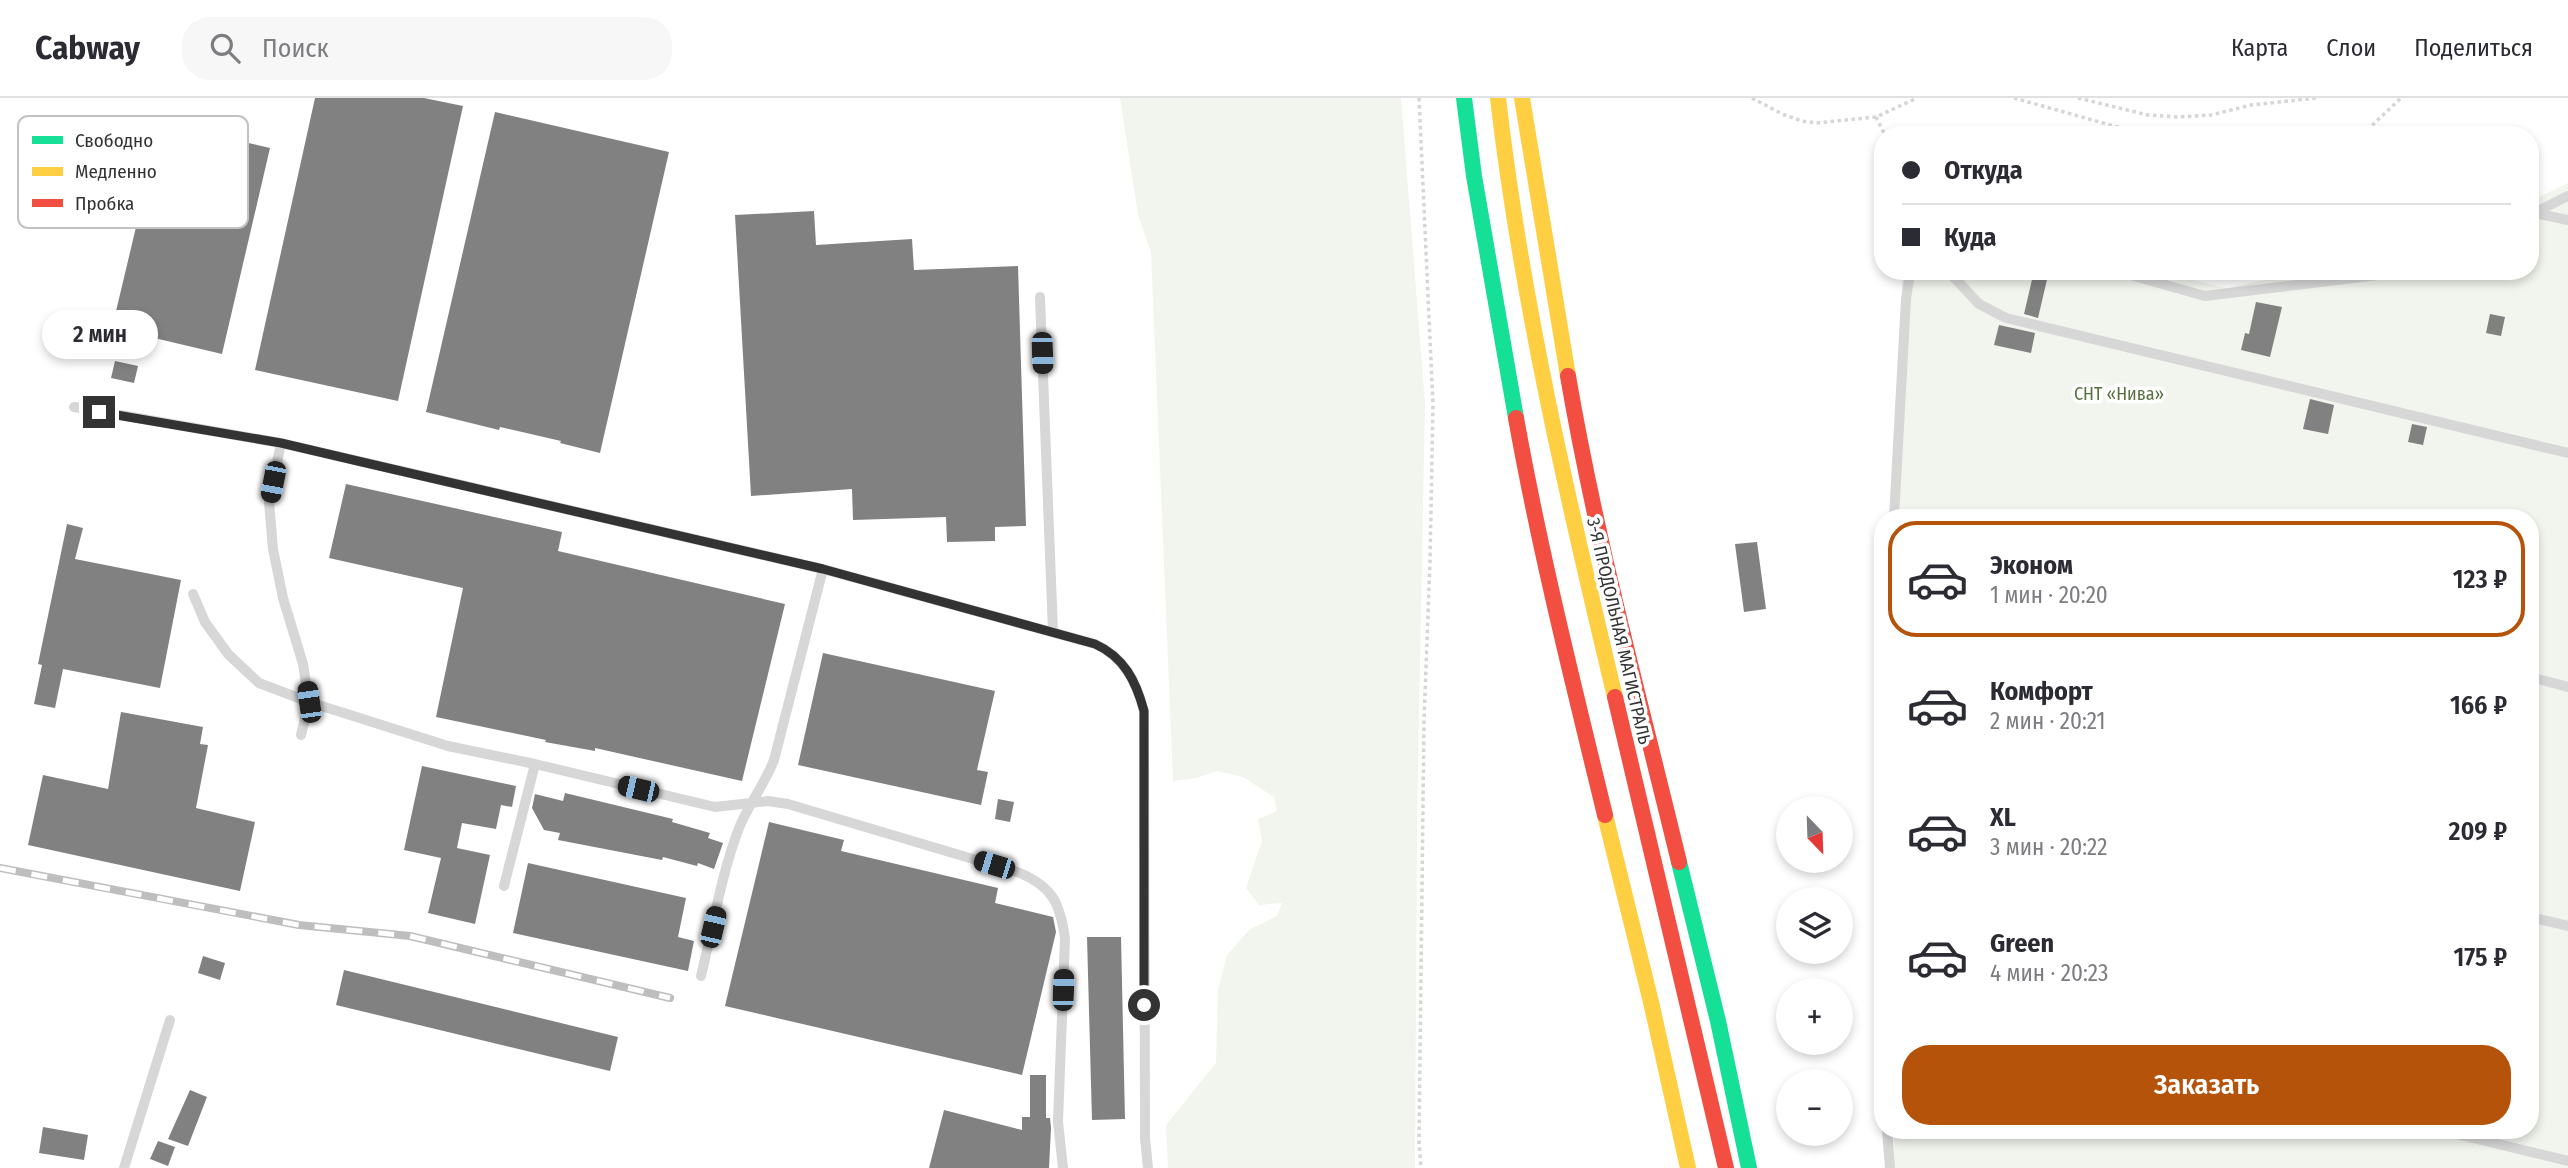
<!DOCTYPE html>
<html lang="ru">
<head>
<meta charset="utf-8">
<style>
  :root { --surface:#fff; --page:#f7f7f7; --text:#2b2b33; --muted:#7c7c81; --line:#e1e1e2; --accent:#b45309 }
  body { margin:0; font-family:"Fira Sans Condensed",sans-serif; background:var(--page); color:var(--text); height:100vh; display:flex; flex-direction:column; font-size:26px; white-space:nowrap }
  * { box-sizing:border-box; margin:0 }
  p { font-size:23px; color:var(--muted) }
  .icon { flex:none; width:38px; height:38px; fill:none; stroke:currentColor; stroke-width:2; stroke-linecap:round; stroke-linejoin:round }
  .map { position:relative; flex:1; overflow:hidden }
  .side { position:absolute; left:1874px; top:411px; width:665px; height:630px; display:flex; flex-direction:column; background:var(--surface); border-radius:28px; box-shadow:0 4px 10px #0003 }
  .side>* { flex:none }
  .top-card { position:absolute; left:1874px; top:28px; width:665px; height:154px; border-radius:28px; box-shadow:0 4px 10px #0003; display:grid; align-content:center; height:154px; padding:0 28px; background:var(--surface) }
  .needle { width:46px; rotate:157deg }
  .buttons { position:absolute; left:1776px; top:698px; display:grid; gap:14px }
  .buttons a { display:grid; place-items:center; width:77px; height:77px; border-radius:50%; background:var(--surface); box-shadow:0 4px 10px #0003; font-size:35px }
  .end { position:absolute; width:32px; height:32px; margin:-16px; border:9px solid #333; background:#fff; box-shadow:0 0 0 4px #fff }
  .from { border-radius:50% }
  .bubble { position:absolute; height:49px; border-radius:24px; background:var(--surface); box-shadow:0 4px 10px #0003; font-size:23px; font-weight:600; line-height:49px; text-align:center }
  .car { position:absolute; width:21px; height:42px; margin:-21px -10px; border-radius:9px; box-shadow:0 0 5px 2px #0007; background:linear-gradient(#222 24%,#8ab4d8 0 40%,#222 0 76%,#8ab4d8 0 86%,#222 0) }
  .top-card b { display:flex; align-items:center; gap:24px; height:66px; font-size:26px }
  .top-card b+b { border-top:2px solid var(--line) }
  .top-card i { width:18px; height:18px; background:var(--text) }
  ul { padding:12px 0 0; list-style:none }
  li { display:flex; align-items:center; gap:21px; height:116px; margin:0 14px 10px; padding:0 14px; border:4px solid transparent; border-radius:28px }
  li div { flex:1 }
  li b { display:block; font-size:26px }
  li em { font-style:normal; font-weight:600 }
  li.active { border-color:var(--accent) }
  li>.icon { width:63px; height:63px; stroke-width:1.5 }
  .action { display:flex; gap:14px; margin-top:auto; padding:14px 28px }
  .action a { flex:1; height:80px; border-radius:28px; background:var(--accent); color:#fff; font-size:28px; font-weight:600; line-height:80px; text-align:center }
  header { display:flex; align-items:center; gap:42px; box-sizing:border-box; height:98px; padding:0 35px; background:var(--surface); border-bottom:2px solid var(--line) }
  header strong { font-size:33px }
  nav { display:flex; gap:38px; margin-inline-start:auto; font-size:24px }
  .search { width:490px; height:63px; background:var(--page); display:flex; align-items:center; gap:18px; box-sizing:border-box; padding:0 24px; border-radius:28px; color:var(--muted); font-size:26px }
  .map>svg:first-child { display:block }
  .green { fill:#f1f5ed }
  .building { fill:#818181 }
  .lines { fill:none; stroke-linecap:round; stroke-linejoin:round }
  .path { stroke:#d6d6d6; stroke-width:3.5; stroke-dasharray:3.5 3.5; stroke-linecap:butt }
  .lane { stroke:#d7d7d7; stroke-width:10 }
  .fast { stroke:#16e098; stroke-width:16 }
  .slow { stroke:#ffcf43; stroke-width:16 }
  .jam { stroke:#f24e42; stroke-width:16 }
  .rail-casing { stroke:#bebebe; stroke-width:8 }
  .rail { stroke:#fff; stroke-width:5; stroke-dasharray:16; stroke-linecap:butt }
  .route { stroke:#333; stroke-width:9 }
  .labels { text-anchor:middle; stroke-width:7; stroke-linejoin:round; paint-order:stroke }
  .park-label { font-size:18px; fill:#56703f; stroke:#fff }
  .street-label { font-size:18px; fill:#333; stroke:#fff }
  .key { fill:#fff; stroke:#c2c2c2; stroke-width:2 }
  .key-label { font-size:19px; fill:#333 }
</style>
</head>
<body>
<header>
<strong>Cabway</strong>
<div class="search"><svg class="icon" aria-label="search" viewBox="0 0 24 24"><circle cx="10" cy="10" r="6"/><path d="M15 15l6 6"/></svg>Поиск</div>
<nav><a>Карта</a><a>Слои</a><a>Поделиться</a></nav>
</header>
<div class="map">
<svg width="2568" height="1070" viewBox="0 0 2568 1070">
  <rect width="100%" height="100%" fill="#fff"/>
  <path class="green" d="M1120,0H1401L1425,305L1417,722L1415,1070H1168L1166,1027L1216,965L1218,892L1227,857L1249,832L1277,818L1282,805L1259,807L1246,790L1262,743L1258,721L1277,713L1274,699L1243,679L1217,673L1196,680L1173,683L1151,154L1138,117Z
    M2568,85V1070H1893L1894,1033L2530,1032V420H1900L1902,173H2157L2226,190L2310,173H2530L2531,103Z"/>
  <path class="building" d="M315,0H424L463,8L398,303L255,272Z
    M495,14L669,54L600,355L560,345L561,343L500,329L499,332L426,314Z
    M161,24L270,50L222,256L112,230Z
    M814,113L816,147L912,141L914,172L1018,168L1026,428L995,429V443L947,444L946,419L853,422L852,391L751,398L735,117Z
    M2034,173H2049L2038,220L2024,216Z
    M2256,204L2282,209L2270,259L2241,252L2245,235L2249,236Z
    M2490,216L2505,219L2501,238L2486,235Z
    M1999,227L2035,235L2031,255L1994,247Z
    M115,263L138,268L134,285L111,280Z
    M2310,301L2334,307L2328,336L2303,331Z
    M2412,326L2427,329L2423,347L2408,344Z
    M346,386L562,434L558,453L785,506L742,683L595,650V653L545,644L546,642L436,619L463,490L329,460Z
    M67,426L83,430L75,461L181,482L160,590L63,571L55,610L34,606L42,567L38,566Z
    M1757,444L1766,511L1744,514L1735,446Z
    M823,555L995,593L977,672L988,674L981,707L798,667Z
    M121,614L203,629L200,646L208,647L196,710L255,724L240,793L28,747L43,677L108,691Z
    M422,668L516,688L512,709L501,707L496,731L462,725L457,750L490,757L475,826L428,815L441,760L404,752Z
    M565,695L673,721L672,724L710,735L708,740L723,745L714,771L698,765L697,768L663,759L662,762L558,742L560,735L544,732L532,710L535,696L563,703Z
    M998,701L1014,704L1010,724L995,721Z
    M769,724L844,742L841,753L998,790L995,805L1053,819L1056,834L1022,977L725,908Z
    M528,765L686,800L678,839L694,843L688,873L513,835Z
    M1087,839H1121L1125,1021L1092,1022Z
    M203,858L225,865L220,882L198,875Z
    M344,872L618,939L610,973L336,907Z
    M1030,977H1046V1020H1050L1051,1030L1049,1070H929L944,1012L1022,1032V1019H1030Z
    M190,992L207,999L188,1048L168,1041Z
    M43,1029L88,1037L84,1062L39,1055Z
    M158,1043L175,1049L168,1068L150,1061Z"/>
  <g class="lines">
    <path class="path" d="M1419,0L1433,307L1430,464L1424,623L1419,1043L1421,1070
      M1752,0L1782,16L1802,23L1816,25L1876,19L1917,0
      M2014,0L2146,37
      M2078,0L2148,17L2178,19L2211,17L2251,7L2316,0
      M1876,19L1885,37
      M2362,37L2401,0"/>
    <path class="lane" d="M2535,115L2568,122
      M2530,117L2568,98
      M1948,173L1979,206L2006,220L2568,355
      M2116,173L2205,198L2411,173
      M1040,199L1053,534
      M74,309L281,345L823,471L1095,546C1124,559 1136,583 1144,613L1145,1040L1148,1070
      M281,345L269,404L273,451L283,500L303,566L309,604L301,637
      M1894,420L1906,201L1909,181L1913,173
      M193,496L205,524L228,556L259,585L309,604L448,648L535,666L715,709L768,703L788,706L1020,775C1053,789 1060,806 1065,840L1058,1024L1063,1070
      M2530,579L2568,589
      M504,788L535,666
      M2530,819L2568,828
      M701,878C713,829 721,777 739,730C748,707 765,686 774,662L823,471
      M1887,1032L1890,1070
      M2440,1032L2568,1063
      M124,1070L170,922"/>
    <path class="fast" d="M1464,0L1474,78L1516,320
      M1679,764L1718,923L1749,1070"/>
    <path class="slow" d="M1498,0C1521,200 1568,403 1615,599
      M1522,0L1568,278
      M1605,717L1651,904L1688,1070"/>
    <path class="jam" d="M1568,278C1596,442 1640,602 1679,764
      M1516,320C1540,454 1573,585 1605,717
      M1615,599L1726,1070"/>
    <defs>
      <path id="rail" d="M0,770L299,827L410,838L670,900"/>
    </defs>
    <use href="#rail" class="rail-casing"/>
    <use href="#rail" class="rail"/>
  </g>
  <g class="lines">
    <path class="route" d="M99,314L281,345L362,364L823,471L1095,546C1124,559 1136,583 1144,613V907"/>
  </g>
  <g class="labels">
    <g class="park-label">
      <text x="2119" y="302">СНТ «Нива»</text>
    </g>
    <g class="street-label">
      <text transform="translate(1619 533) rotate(77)" y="6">3-Я ПРОДОЛЬНАЯ МАГИСТРАЛЬ</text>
    </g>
  </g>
  <rect x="18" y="18" width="230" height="112" rx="10" class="key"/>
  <rect x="32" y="38" width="31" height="8" fill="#16e098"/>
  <rect x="32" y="69" width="31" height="9" fill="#ffcf43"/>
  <rect x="32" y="101" width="31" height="8" fill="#f24e42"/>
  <g class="key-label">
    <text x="75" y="49">Свободно</text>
    <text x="75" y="80">Медленно</text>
    <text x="75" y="112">Пробка</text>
  </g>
</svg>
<div class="buttons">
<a><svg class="needle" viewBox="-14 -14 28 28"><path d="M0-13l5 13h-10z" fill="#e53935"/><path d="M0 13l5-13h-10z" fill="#7c7c81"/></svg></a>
<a><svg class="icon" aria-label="layers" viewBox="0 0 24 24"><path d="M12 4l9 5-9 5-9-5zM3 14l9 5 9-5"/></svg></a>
<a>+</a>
<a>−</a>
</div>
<i class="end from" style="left:1144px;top:907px"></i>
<i class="end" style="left:99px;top:314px"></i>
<div class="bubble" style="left:42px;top:212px;width:116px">2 мин</div>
<i class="car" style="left:1042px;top:255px;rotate:178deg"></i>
<i class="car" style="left:273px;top:384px;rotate:191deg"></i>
<i class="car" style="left:309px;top:604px;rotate:352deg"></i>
<i class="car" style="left:638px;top:691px;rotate:283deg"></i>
<i class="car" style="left:994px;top:767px;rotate:287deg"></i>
<i class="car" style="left:713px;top:829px;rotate:13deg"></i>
<i class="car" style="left:1063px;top:892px;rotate:2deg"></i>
<div class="top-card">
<b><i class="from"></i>Откуда</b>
<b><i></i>Куда</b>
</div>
<section class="side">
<ul>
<li class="active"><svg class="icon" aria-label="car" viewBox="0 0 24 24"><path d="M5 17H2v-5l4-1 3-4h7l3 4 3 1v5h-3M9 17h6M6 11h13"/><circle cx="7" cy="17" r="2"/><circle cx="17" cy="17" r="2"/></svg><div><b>Эконом</b><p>1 мин · 20:20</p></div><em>123 ₽</em></li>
<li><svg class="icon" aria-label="car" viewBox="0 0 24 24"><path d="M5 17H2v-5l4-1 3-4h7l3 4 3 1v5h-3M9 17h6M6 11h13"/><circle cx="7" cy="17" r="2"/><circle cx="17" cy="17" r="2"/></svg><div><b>Комфорт</b><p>2 мин · 20:21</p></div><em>166 ₽</em></li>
<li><svg class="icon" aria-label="car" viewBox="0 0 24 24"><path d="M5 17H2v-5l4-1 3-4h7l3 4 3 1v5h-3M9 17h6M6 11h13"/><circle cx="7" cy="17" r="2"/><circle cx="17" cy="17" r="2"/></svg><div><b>XL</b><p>3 мин · 20:22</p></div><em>209 ₽</em></li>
<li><svg class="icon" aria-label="car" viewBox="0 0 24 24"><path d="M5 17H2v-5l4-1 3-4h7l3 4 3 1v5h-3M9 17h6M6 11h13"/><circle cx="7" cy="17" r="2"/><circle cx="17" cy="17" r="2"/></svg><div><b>Green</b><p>4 мин · 20:23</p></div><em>175 ₽</em></li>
</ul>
<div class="action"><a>Заказать</a></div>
</section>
</div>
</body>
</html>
